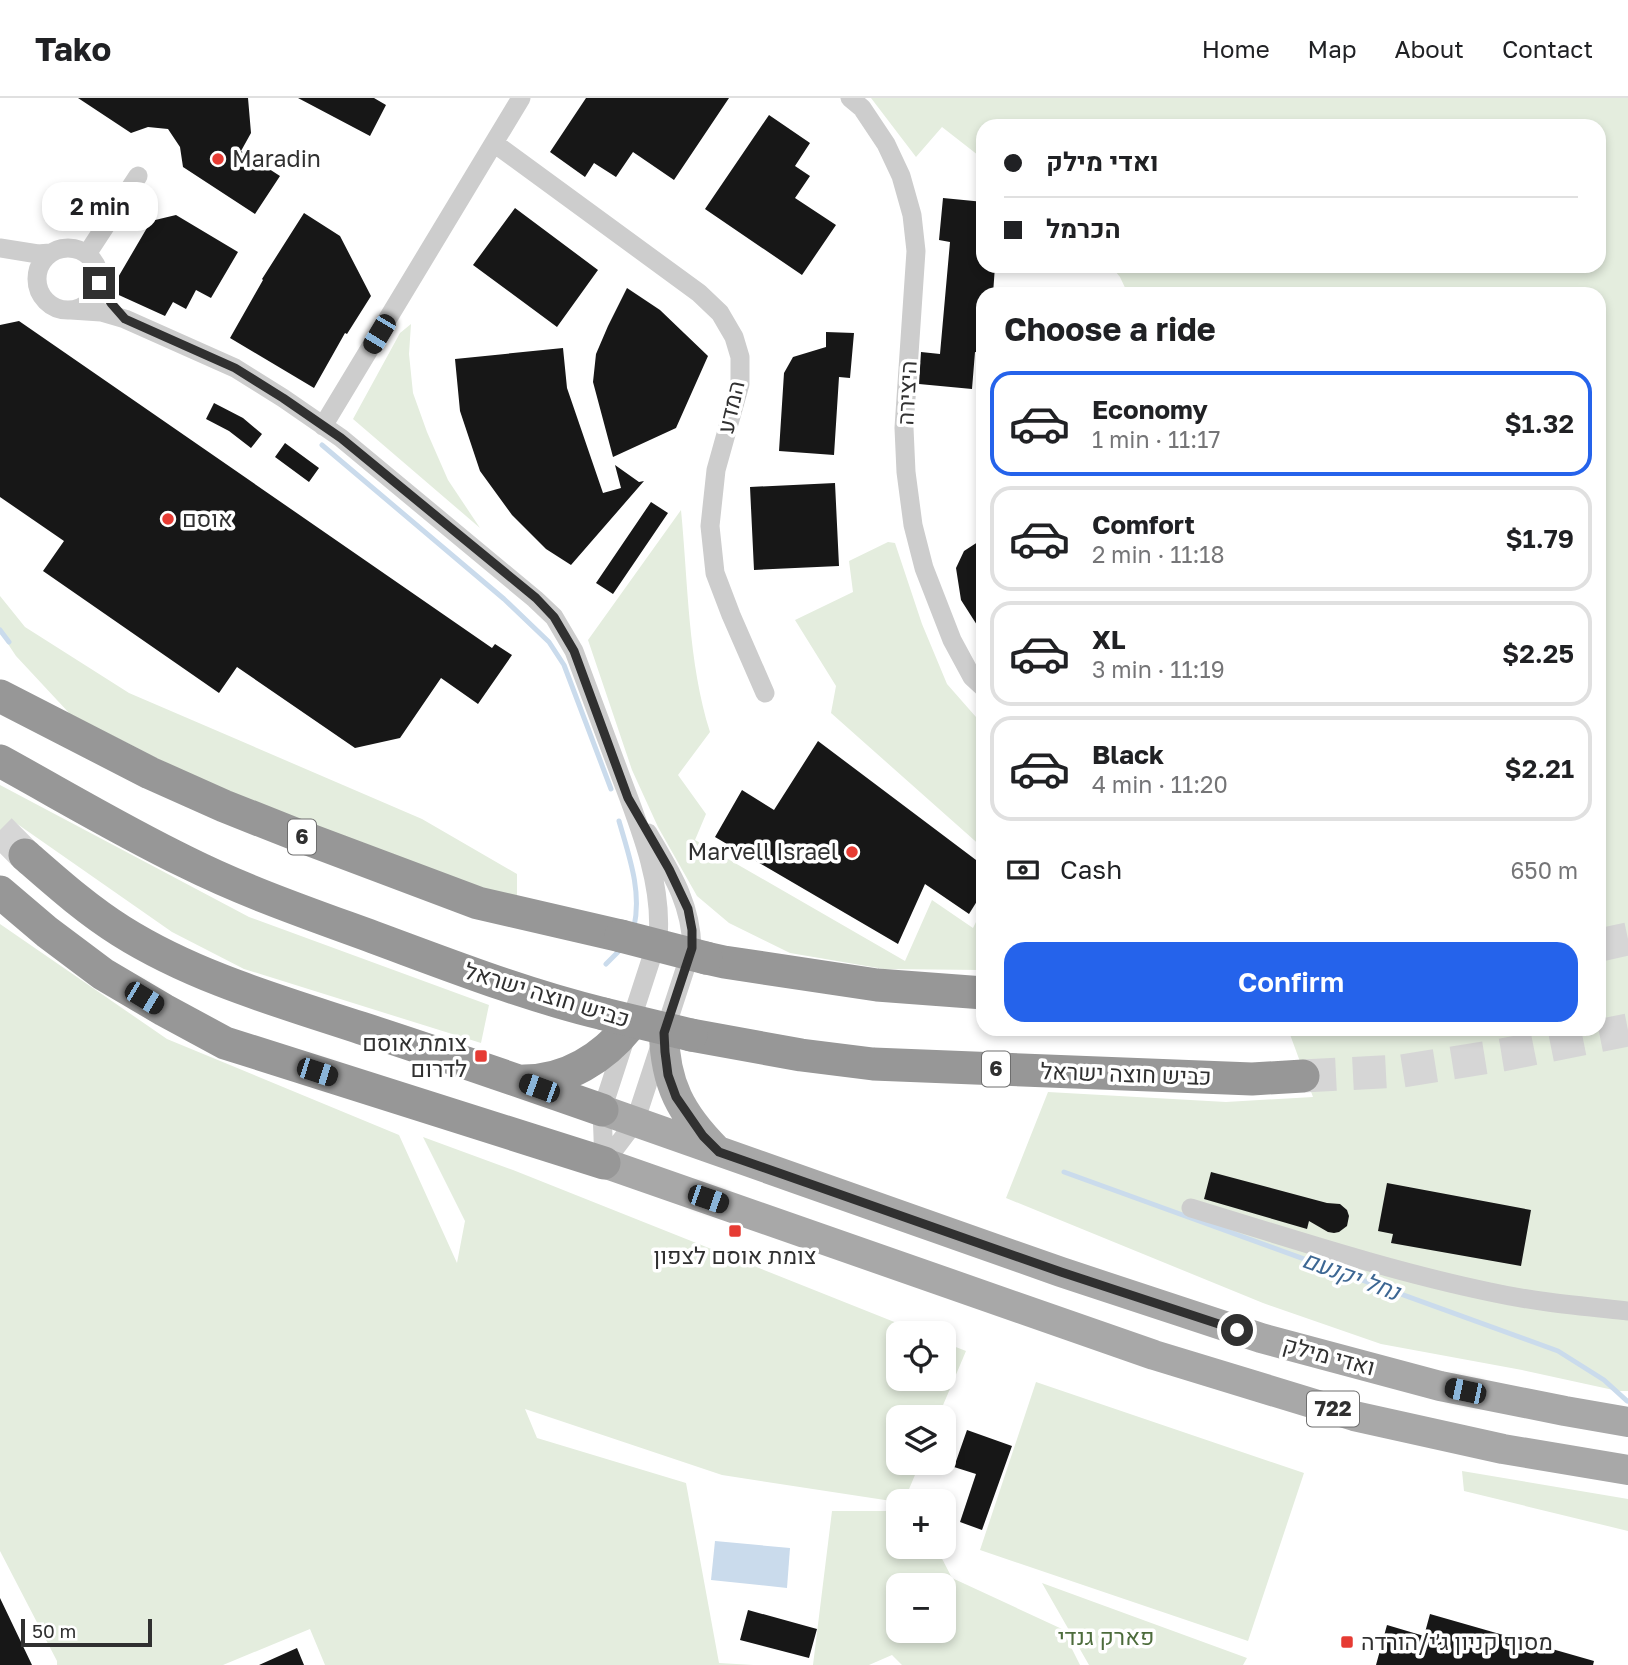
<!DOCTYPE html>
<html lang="en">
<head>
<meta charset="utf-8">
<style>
  :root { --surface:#fff; --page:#f6f6f6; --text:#202124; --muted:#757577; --line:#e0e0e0; --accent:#2563eb }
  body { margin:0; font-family:"Golos Text",Heebo,sans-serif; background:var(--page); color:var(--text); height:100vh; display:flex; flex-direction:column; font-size:26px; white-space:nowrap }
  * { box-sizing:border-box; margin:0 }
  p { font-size:23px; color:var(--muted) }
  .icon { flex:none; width:38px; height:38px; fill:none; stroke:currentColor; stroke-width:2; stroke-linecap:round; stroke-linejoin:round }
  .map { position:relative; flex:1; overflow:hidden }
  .side { position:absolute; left:976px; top:189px; width:630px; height:749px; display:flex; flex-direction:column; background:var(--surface); border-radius:21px; box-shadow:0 4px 10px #0003 }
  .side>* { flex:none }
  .hud { position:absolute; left:976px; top:21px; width:630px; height:154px; border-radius:21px; box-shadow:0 4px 10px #0003; display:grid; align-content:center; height:154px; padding:0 28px; background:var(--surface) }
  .fabs { position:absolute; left:886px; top:1223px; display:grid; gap:14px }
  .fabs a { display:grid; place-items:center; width:70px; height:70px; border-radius:14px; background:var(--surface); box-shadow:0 4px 10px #0003; font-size:35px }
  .scale { position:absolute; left:21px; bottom:18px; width:131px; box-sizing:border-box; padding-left:7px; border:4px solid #303030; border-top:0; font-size:19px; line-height:24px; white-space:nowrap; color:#303030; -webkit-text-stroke:5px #fff; paint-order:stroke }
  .end { position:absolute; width:32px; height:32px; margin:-16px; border:9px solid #303030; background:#fff; box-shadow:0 0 0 4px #fff }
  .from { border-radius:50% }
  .bubble { position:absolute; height:49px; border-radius:21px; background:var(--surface); box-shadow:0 4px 10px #0003; font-size:23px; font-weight:600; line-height:49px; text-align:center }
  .car { position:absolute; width:21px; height:42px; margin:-21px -10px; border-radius:9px; box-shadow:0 0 5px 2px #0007; background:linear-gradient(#222 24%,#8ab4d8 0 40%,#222 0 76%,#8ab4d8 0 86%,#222 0) }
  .hud b { display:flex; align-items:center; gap:24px; height:66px; font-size:26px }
  .hud b+b { border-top:2px solid var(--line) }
  .hud i { width:18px; height:18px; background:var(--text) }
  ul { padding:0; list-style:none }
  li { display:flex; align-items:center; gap:21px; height:105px; margin:0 14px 10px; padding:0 14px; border:4px solid var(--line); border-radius:21px }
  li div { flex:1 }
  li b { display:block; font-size:26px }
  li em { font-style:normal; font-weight:600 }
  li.current { border-color:var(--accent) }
  li>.icon { width:63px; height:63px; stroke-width:1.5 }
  h2 { padding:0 28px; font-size:32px; line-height:84px }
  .pay { display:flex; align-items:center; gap:18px; height:77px; padding:0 28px; font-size:26px }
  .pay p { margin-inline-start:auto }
  .cta { display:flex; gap:14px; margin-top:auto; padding:14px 28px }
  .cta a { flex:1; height:80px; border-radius:21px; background:var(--accent); color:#fff; font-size:28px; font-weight:600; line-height:80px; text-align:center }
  header { display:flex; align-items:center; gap:42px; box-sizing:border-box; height:98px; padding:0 35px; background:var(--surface); border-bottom:2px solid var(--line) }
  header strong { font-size:33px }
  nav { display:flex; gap:38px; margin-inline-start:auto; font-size:24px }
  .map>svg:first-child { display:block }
  .green { fill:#e4edde; fill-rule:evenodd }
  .water { fill:#cadbec }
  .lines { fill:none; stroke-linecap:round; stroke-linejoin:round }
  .stream { stroke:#cadbec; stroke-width:5 }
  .building { fill:#171717 }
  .motorway-tunnel { stroke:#d6d6d6; stroke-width:33; stroke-dasharray:33 17; stroke-linecap:butt }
  .minor { stroke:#cdcdcd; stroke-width:19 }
  .primary { stroke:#a8a8a8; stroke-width:30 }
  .motorway { stroke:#979797; stroke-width:33 }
  .motorway-bridge { stroke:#979797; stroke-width:33 }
  .route { stroke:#303030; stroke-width:9 }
  .poi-dot { fill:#e63b33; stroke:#fff; stroke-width:2.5 }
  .labels { text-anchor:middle; stroke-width:7; stroke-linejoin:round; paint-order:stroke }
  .shield { fill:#fff; stroke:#6e6e6e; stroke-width:2 }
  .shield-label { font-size:21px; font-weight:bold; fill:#303030 }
  .poi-label { font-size:23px; fill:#303030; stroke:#fff; text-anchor:start }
  .street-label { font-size:23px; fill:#303030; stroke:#fff }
  .park-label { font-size:23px; fill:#4d6c3c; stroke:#fff }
  .water-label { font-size:24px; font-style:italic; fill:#3d6793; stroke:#fff }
</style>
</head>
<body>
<header>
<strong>Tako</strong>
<nav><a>Home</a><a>Map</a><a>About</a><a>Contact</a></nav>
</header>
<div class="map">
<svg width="1628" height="1567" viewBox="0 0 1628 1567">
  <rect width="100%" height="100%" fill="#fff"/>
  <path class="green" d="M871,0H1628V1293H1618L1522,1272L1381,1246L1263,1205L1006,1100L1048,994L1226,1004L1313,999L1288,931H1600V196H1128L1120,179L1111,168H1600V28H984L983,61L942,29L916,59Z
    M411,226L409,256L413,295L427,334L448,382L480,430L353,321L400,235Z
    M681,412C688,484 688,565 710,634L678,677L706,716L695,742L905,863L932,802L973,830L983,810V872L884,871L790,855L729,825L697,798L658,729L632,672L588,542Z
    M888,444L895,445L922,526L947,586L983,627V750L831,615L836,588L795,522L853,494L849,463Z
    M0,498L25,529L129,595L422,721L517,776V803L389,760L196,680L70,616L16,558L0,534Z
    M0,687L249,819L489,907L481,945L244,871L172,834L13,723L0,743Z
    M0,826L167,941L399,1037L457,1165L465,1123L423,1039L513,1072L922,1235L898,1236V1281H943V1244L966,1253L938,1319L898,1320V1365H920L904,1403L898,1404L722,1377L525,1311L537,1340L686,1385L719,1565L754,1567H325L310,1531L223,1567H57V1563L0,1453Z
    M1036,1284L1304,1375L1248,1543L980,1452Z
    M1462,1373L1628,1401V1433L1464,1393Z
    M832,1413H887L898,1420V1449H936L952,1480L1062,1531L1080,1567H902L892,1557L869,1567H813ZM898,1488H943V1533H898Z
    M1042,1485L1247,1560L1243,1567H1089Z"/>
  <path class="water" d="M715,1443L790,1450L787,1490L711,1482Z"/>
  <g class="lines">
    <path class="stream" d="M322,347L504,501L549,544L564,567L611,691
      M0,532L9,544
      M619,723C629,758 642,793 634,829
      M606,866L622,850
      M1064,1074L1558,1253L1604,1282L1627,1303"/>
  </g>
  <path class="building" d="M78,0H248L251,35L241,53L280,78L255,116L183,69L180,49L168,31L148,29L131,35Z
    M298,0H374L386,7L370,38Z
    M586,0H729L674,82L633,54L616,79L594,65L585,79L550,54Z
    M769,17L810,45L795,68L810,78L795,100L836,127L802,177L705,111Z
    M943,100L984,104V168H995L993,196H984V255L975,254L972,291L919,286L921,254L940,256L950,144L939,142Z
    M515,110L598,172L557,229L473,167Z
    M304,115L340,138L371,198L347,236L345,235L314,290L230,240L263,182L262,181Z
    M176,117L238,154L211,200L196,192L186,211L173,204L165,218L110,193L151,123Z
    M627,190L660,212L708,258L676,330L613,359L593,284L596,256L608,228Z
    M19,223L492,550L495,546L512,557L478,606L441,580L400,640L355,650L237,569L219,595L43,473L64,443L0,399V227Z
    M826,234L854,235L850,280L839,279L834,357L779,353L784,275L793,259L826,249Z
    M563,250L567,290L603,395L621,390L615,367L639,384L644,383L571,467L546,451L512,417L480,373L460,313L455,261Z
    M214,305L243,320L262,336L251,350L229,333L206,321Z
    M285,345L319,370L309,384L275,359Z
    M835,385L839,468L754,472L750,389Z
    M651,404L668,415L613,496L596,485Z
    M984,440V538L961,502L956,470L964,453Z
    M818,643L984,768V792L969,816L925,786L898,846L715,739L742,692L774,712Z
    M1211,1074L1327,1105L1340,1106L1347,1112L1349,1118L1347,1128L1339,1134L1334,1135L1328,1134L1309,1123L1307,1131L1204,1101Z
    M1387,1085L1531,1112L1521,1168L1391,1145L1393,1136L1378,1133Z
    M967,1332L1012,1348L982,1432L960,1424L976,1376L954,1369Z
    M0,1500L32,1567H0Z
    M748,1512L817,1531L809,1560L740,1542Z
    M1430,1516L1594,1563L1593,1567H1376L1387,1527L1424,1538Z
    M297,1550L304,1567H259Z"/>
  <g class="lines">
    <path class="motorway-tunnel" d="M0,732L25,757
      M1600,847L1628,841
      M1303,978L1402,973L1502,957L1628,932"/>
    <path class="minor" d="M850,0L862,10L886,46L901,78L912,117L916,153L904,330L906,374L913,427L924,470L952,542L972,579L984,590
      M494,45L699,195L720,215L734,239L740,259V286L716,372L710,428L715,475L731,517L765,595
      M37 181a31 31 0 1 1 62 0a31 31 0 1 1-62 0Z
      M0,150L38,156L50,155
      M87,156L138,78
      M71,212L101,214L125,221L235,270L283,300L341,340L535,501L554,519L574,553C589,593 604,634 619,674C638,725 663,784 658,840L602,1012L604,1065
      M323,328L521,0
      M604,1065L635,1024L692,850C691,804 670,773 648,735
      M1191,1110C1290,1140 1389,1173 1490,1194C1535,1204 1582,1208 1628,1213"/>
    <path class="primary" d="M664,935C665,986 681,1016 717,1052
      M602,1012L1061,1174L1261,1240L1440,1288L1565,1313L1628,1324
      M604,1065L1154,1257L1354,1318L1503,1351L1628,1372"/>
    <path class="motorway" d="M0,598L150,675L224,708L305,740L478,805L621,838
      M0,663C62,697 122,733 186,764C246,794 310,816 373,839C449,867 525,897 604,916
      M25,757C56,784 86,811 121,833C194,879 279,903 361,930C442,956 522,984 602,1012
      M0,794L47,834L103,876L164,912L225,945L604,1065
      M706,860L724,864L877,887L984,895
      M691,937L801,957L873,966L1252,981L1303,978
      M524,983C567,983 603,960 629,928"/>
    <path class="motorway-bridge" d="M621,838L706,860
      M604,916L691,937"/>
  </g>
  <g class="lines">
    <path class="route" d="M99,185L111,205L125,221L235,270L283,300L341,340L536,500L554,519L574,553L628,700L669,771L688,811L692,832V850L664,935L665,954L668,977L676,999L703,1038L719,1054L1061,1174L1237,1232"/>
  </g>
  <g class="poi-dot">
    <circle cx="218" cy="61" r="7"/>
    <circle cx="168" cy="421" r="7"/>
    <circle cx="852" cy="754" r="7"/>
    <rect x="474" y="951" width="14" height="14" rx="3.5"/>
    <rect x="728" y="1126" width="14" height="14" rx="3.5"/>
    <rect x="1340" y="1537" width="14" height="14" rx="3.5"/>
  </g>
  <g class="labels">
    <g class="shield">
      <rect x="288" y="721.5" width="28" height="35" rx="5"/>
      <rect x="982" y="953.5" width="28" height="35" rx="5"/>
      <rect x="1307" y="1293.5" width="52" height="35" rx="5"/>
    </g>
    <g class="shield-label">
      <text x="302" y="746">6</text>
      <text x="996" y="978">6</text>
      <text x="1333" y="1318">722</text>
    </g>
    <g class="poi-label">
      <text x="232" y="69">Maradin</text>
      <text x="182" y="429">אוסם</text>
      <text x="838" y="762" text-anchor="end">Marvell Israel</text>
      <text x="467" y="953" text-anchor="end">צומת אוסם<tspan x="467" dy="26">לדרום</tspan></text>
      <text x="735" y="1166" text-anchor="middle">צומת אוסם לצפון</text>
      <text x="1361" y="1552">מסוף קניון ג׳י/הורדה</text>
    </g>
    <g class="street-label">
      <text transform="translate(907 295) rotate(-87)" y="8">היצירה</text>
      <text transform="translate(731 309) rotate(-77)" y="8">המדע</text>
      <text transform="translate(547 897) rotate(17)" y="8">כביש חוצה ישראל</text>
      <text transform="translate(1126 976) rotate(2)" y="8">כביש חוצה ישראל</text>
      <text transform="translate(1329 1258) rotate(15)" y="8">ואדי מילק</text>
    </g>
    <g class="park-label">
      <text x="1106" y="1547">פארק גנדי</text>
    </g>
    <g class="water-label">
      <text transform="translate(1351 1178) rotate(20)" y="8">נחל יקנעם</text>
    </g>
  </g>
</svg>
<div class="fabs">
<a><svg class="icon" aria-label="locate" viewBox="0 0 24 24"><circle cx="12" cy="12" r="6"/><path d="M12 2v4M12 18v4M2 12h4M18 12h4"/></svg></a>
<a><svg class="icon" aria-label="layers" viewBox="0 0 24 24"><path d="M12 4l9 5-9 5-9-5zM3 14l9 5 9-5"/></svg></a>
<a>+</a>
<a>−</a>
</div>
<div class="scale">50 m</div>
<i class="end from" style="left:1237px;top:1232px"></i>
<i class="end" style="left:99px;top:185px"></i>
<div class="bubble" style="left:42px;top:84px;width:116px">2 min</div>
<i class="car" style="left:379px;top:236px;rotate:211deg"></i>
<i class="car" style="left:144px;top:900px;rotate:121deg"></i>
<i class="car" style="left:317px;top:974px;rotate:108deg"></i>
<i class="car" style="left:539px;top:990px;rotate:290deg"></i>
<i class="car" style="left:708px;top:1101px;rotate:109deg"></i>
<i class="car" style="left:1465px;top:1293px;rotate:282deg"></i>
<div class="hud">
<b><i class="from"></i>ואדי מילק</b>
<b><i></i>הכרמל</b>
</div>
<section class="side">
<h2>Choose a ride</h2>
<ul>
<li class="current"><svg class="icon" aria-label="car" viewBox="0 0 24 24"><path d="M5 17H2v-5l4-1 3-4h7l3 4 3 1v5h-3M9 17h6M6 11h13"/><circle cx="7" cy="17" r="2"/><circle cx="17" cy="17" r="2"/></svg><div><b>Economy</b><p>1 min · 11:17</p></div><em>$1.32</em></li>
<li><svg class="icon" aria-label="car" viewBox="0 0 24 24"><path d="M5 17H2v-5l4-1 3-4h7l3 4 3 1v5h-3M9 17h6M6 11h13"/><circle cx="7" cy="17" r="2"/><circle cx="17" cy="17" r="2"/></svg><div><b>Comfort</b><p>2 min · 11:18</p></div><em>$1.79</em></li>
<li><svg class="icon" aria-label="car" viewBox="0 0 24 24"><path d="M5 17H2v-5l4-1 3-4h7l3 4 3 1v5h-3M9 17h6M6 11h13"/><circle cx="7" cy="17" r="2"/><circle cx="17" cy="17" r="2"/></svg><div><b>XL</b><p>3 min · 11:19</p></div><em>$2.25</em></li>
<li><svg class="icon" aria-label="car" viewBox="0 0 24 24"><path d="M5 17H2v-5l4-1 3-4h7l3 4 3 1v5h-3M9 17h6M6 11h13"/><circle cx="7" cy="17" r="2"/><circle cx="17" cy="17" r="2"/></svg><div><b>Black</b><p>4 min · 11:20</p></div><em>$2.21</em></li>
</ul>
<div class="pay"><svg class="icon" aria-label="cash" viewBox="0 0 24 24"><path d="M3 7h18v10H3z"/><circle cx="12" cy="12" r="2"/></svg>Cash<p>650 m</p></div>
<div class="cta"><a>Confirm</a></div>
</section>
</div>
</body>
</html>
